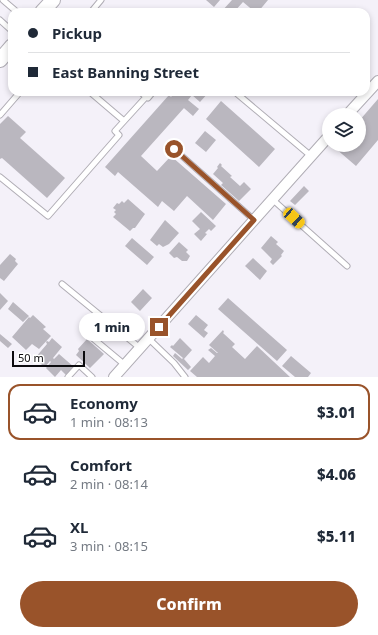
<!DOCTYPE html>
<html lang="en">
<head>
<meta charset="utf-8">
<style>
  :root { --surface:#fff; --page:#f6f6f7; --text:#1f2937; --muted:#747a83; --line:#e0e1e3; --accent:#99532a }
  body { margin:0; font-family:"Noto Sans",sans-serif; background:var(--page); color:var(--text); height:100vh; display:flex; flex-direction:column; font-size:15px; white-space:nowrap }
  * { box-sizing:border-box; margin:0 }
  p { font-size:13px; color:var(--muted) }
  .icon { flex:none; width:22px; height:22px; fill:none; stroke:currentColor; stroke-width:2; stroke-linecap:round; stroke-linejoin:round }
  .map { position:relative; height:377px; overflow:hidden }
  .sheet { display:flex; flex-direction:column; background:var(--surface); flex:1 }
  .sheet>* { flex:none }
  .guide { position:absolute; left:8px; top:8px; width:362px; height:88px; border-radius:12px; box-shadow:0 2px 6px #0003; display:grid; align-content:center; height:88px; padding:0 20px; background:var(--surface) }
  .tools { position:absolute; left:322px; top:108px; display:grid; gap:8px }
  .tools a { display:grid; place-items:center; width:44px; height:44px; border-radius:50%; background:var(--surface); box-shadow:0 2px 6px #0003; font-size:20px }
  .scale { position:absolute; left:12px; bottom:10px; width:73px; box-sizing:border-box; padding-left:4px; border:2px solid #0c0b0e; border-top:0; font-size:11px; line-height:14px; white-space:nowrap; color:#0c0b0e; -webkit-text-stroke:3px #fff; paint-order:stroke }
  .end { position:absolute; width:18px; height:18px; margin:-9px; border:5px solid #99532a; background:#fff; box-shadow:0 0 0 2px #fff }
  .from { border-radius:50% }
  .bubble { position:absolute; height:28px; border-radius:14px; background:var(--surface); box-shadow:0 2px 6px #0003; font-size:13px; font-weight:800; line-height:28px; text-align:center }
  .car { position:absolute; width:12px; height:24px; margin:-12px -6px; border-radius:5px; box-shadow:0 0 3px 1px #0007; background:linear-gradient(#f5c518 24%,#345 0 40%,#f5c518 0 76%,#345 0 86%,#f5c518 0) }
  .guide b { display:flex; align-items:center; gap:14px; height:38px; font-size:15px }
  .guide b+b { border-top:1px solid var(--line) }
  .guide i { width:10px; height:10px; background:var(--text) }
  ul { padding:7px 0 0; list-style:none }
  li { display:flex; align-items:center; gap:12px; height:56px; margin:0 8px 6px; padding:0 12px; border:2px solid transparent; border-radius:12px }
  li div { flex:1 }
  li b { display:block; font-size:15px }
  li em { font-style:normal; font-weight:800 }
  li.active { border-color:var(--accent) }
  li>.icon { width:36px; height:36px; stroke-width:1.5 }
  .primary-button { display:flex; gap:8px; margin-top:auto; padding:8px 20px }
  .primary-button a { flex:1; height:46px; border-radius:24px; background:var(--accent); color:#fff; font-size:16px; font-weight:800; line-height:46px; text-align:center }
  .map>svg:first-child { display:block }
  .building { fill:#bab7bf }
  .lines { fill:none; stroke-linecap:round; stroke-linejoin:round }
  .lane-casing { stroke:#b0adb5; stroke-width:7 }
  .street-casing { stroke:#b0adb5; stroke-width:12 }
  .secondary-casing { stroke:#b0adb5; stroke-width:16 }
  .lane { stroke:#fff; stroke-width:5 }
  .street { stroke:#fff; stroke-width:10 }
  .secondary { stroke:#fff; stroke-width:14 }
  .route { stroke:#99532a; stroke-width:5 }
</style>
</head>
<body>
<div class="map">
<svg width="378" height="377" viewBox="0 0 378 377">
  <rect width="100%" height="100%" fill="#f4f1f9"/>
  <path class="building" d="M206,0H220L214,7Z
    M232,0H268L258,12H255L243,2L234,12H221Z
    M175,92H209L200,102L192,95L188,100L199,109L193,116L177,102L184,108L141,156L157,171L171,156L226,204L213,220L187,196L174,211L162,201L158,207L118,172L115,176L105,167L169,95L171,97Z
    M378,99V140L356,166L335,148L338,145H359V121Z
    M221,101L275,149L259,167L206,119Z
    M8,116L26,132L20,138L65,178L47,198L2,158L0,159V124Z
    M205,131L216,140L206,152L195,143Z
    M220,163L222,165L221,166L232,176L230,177L240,186L244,182L251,189L239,201L221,185L223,183L213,174L218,168L217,167Z
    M304,186L309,191L295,205L290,201Z
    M128,199L145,214L135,228H133L130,231L113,217L116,214L114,212L116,210L113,208L117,203L119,204L122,201L124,203Z
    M201,212L216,226L211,231L209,229L205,233L207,234L201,241L194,234L200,229L192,221Z
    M165,220L179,233L169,244L163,247L159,244L157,246L150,240Z
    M271,236L278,242L276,244L284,251L281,255L282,256L273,265L270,262L272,259L261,248Z
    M132,238L154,257L147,265L125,246Z
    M179,242L188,250L186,252L190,256L187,261H182L177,257L174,258L169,253Z
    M10,254L16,259L15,261L18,264L4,281L0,278V265Z
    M253,258L267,271L260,280L245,266Z
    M143,289L152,298L140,311L131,302Z
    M0,293L8,301L0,310Z
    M228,298L287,350L277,361L218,309Z
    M13,302L29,316L23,322L8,309Z
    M33,315L46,327L43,329L51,336L39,349L32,344L26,350L12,337L29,317L30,318Z
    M196,315L208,325L204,330L208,333L204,338L188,324Z
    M223,330L224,332L223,333L235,344L232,347L245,359L257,346L290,377H197L190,371L203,357L209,363L215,356L208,350L211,348L217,353H218L209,345Z
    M0,334L12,344L8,348L0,341Z
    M52,338L62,347L53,358L54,359L59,354L74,367L66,375L61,370L55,377L46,368L51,362L50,361L45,367L43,366L35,358L47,344L46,342L47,341L49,342Z
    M180,338L192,350L184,359L191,367L188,370L173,356L175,353L182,359L183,358L170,347L172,345L173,346Z
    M87,339L104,354L90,368L76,355L79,351L78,349Z
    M291,356L311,373L308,377H295L282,366Z"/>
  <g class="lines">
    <defs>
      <path id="lane" d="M3,0L17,12
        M91,12L101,0
        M0,20L12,31
        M90,92L124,121
        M140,92L148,98L153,92
        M235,92L311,156
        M0,115L20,92
        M174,149L254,220
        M0,177L48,216L119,135L115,131L146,97
        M272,199L347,266
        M62,284L140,348
        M104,318L89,335L125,365
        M148,338L174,363L185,377
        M68,377L79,365L92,377"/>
      <path id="street" d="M347,115L378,81
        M114,377L329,136"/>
      <path id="secondary" d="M42,12L53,0
        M0,60L12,46"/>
    </defs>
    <use href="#lane" class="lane-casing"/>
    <use href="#street" class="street-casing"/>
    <use href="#secondary" class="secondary-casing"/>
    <use href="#lane" class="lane"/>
    <use href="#street" class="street"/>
    <use href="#secondary" class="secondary"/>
  </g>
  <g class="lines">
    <path class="route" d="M159,327L254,220L174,149"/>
  </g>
</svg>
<div class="tools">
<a><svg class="icon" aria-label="layers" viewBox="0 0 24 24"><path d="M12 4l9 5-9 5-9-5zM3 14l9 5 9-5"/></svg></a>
</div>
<div class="scale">50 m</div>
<i class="end from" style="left:174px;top:149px"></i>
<i class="end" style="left:159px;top:327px"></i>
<div class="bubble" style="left:79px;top:313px;width:66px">1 min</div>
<i class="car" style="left:294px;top:218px;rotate:132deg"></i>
<div class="guide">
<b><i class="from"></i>Pickup</b>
<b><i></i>East Banning Street</b>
</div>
</div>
<section class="sheet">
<ul>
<li class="active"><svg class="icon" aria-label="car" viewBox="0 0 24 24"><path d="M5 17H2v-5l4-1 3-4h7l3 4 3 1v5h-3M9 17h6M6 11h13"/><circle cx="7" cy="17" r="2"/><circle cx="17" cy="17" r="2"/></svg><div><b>Economy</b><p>1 min · 08:13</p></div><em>$3.01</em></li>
<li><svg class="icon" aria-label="car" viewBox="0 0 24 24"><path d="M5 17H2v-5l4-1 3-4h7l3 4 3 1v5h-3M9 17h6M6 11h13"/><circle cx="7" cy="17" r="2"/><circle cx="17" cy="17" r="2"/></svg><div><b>Comfort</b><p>2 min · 08:14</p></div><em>$4.06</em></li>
<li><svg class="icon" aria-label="car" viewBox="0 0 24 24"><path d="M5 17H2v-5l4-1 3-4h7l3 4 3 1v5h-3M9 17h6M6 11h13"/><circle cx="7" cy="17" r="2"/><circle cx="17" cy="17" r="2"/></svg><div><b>XL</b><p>3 min · 08:15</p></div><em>$5.11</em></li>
</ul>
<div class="primary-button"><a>Confirm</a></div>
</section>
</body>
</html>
